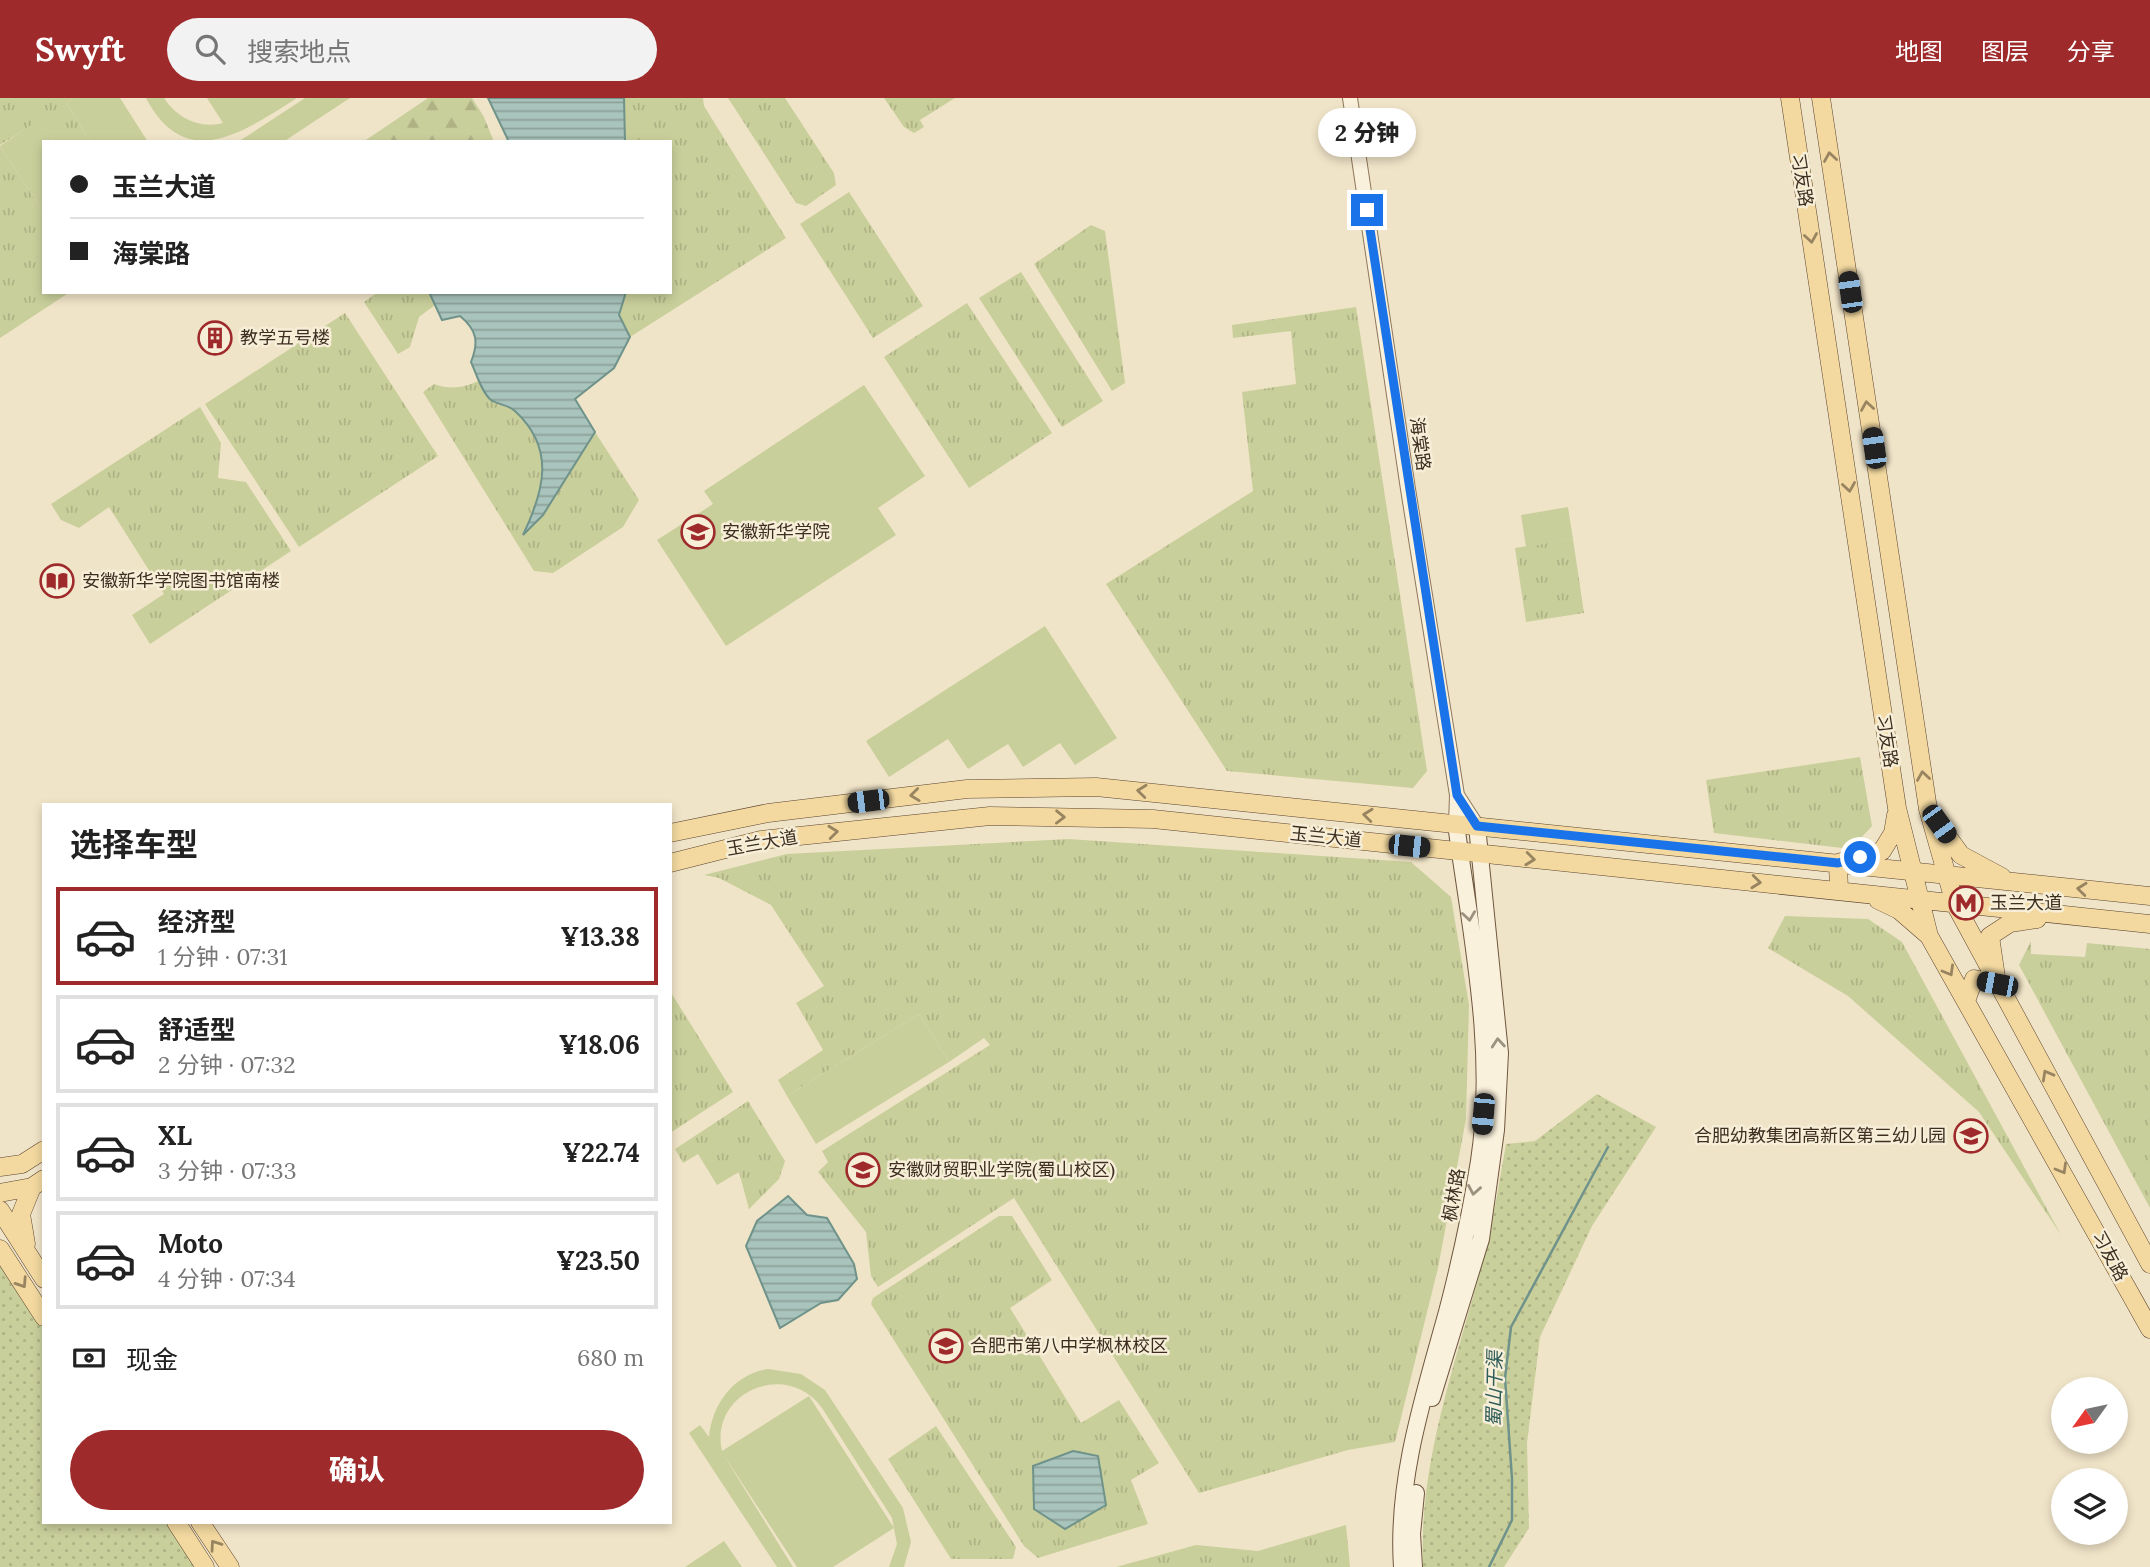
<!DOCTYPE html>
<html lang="zh">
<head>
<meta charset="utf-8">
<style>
  :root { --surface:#fff; --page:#f2f2f2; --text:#222; --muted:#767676; --line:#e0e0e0; --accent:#9e2a2b }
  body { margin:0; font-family:Lora,"Noto Sans SC",serif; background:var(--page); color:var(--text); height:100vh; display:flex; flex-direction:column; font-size:26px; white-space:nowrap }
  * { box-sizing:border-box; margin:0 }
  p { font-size:23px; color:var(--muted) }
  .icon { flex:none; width:38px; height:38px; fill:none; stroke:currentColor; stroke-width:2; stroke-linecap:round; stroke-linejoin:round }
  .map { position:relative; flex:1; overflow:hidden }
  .sheet { position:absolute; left:42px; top:705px; width:630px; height:721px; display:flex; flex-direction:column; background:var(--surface); border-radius:0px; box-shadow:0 4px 10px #0003 }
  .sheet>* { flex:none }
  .guide { position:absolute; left:42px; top:42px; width:630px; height:154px; border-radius:0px; box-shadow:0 4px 10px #0003; display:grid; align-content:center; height:154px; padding:0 28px; background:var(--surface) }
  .needle { width:46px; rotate:237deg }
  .tools { position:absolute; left:2051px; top:1279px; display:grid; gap:14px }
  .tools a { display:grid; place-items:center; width:77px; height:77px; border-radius:50%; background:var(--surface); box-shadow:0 4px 10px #0003; font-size:35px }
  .end { position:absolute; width:32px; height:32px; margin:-16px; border:9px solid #1a73e8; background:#fff; box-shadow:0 0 0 4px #fff }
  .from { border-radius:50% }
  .bubble { position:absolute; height:49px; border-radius:24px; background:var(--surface); box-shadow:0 4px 10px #0003; font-size:23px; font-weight:800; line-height:49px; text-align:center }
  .car { position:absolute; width:21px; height:42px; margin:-21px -10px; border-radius:9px; box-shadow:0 0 5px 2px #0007; background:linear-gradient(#222 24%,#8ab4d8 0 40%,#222 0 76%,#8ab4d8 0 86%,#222 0) }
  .guide b { display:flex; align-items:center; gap:24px; height:66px; font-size:26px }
  .guide b+b { border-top:2px solid var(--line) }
  .guide i { width:18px; height:18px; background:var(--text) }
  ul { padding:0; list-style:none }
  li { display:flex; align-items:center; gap:21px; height:98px; margin:0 14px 10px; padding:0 14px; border:4px solid var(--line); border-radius:0px }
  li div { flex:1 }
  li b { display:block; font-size:26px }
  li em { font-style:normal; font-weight:800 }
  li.current { border-color:var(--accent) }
  li>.icon { width:63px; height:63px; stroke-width:1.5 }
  h2 { padding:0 28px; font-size:32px; line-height:84px }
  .pay { display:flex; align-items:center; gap:18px; height:77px; padding:0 28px; font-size:26px }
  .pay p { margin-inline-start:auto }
  .primary-button { display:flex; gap:14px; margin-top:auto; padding:14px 28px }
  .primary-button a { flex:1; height:80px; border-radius:42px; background:var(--accent); color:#fff; font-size:28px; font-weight:800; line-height:80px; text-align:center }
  header { display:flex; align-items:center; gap:42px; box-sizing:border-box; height:98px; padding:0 35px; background:var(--accent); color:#fff }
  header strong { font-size:33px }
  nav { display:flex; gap:38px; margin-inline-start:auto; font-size:24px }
  .search { width:490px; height:63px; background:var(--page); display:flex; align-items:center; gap:18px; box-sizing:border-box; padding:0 24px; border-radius:38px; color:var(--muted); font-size:26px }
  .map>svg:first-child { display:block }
  .grass { fill:url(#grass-tufts) }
  .forest { fill:url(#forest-firs) }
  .park { fill:url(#park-dots) }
  .garden { fill:#c9cf9b }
  .water { fill:url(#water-rules); stroke:#6f938a; stroke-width:2 }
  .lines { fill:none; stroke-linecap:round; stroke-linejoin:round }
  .stream { stroke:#6f938a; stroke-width:2.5 }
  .tertiary-casing { stroke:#8d765c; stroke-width:16 }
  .secondary-casing { stroke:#6f573f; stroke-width:18 }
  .primary-casing { stroke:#5b4430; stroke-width:19 }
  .tertiary { stroke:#faf1dc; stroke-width:14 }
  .secondary { stroke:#faf1dc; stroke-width:16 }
  .primary { stroke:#f3d9a0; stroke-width:18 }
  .oneway { stroke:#988460 }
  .oneway2 { stroke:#9c907e }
  .route { stroke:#1a73e8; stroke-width:9 }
  .labels { text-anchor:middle; stroke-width:5; stroke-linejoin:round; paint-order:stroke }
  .street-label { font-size:18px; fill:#3d2e20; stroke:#f7eed8 }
  .poi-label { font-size:18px; fill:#3d2e20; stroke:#f7eed8; text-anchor:start }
  .water-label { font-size:19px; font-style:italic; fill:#2f5d5a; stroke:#f7eed8 }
</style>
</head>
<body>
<header>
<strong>Swyft</strong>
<div class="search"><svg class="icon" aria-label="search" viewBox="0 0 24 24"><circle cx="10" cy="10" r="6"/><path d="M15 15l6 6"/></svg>搜索地点</div>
<nav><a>地图</a><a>图层</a><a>分享</a></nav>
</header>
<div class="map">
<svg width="2150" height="1469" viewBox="0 0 2150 1469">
  <defs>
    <pattern id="grass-tufts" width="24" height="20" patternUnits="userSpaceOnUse" patternTransform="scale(1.75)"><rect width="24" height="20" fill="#c9cf9b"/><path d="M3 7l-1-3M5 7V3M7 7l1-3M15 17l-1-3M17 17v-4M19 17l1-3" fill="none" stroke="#aeb285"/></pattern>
    <pattern id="forest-firs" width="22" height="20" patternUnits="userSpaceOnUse" patternTransform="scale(1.75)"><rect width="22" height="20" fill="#c9cf9b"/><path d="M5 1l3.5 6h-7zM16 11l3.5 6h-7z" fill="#aeb285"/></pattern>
    <pattern id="park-dots" width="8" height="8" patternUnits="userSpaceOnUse" patternTransform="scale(1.75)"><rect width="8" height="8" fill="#c9cf9b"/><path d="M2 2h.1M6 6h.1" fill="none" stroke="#aeb285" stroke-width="1.8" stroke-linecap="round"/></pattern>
    <pattern id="water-rules" width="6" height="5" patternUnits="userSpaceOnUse" patternTransform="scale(1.75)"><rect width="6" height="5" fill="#a9c4bc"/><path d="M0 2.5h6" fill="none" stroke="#8ba098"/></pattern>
  </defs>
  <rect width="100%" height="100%" fill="#f0e4c8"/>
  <path class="grass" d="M0,0H73L66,5L91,44H54L40,22L0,47Z
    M624,0H703L704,8L786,140L630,239L619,217L626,194H670V44H625Z
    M728,0H785L834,75L836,87L806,108L796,105Z
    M884,0H955L920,22L924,29L914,35L904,29Z
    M0,48L44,115V194H70L0,240Z
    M849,94L923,208L873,240L800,126Z
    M1091,127L1105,133L1125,285L1112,293L1034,166Z
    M1021,174L1103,303L1062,329L979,200Z
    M378,194H429L435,207L419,219L410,249L398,256L364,204Z
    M967,205L1052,335L969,390L884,259Z
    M1356,209L1427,673L1413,690L1227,673L1106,486L1253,393L1242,294L1296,286L1291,233L1233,240L1232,227Z
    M345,215L438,358L299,449L205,306Z
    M480,282C495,311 498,297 515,313C539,336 548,369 540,399C537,412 529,423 525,435L595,334L639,402L623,429L553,475L534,473L423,294L434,286C451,292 464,290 480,282Z
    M200,309L221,345L218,380L246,384L291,453L150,546L132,517L164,496L109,409L79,430L61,422L51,406Z
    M1573,441L1584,515L1526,524L1515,450Z
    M1860,659L1872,728L1851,751L1714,735L1706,682Z
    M1069,741L1411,764L1451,799L1469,907L1466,1021L1438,1170L1395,1344L1348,1352L1199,1395L1014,1100L878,1189L871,1178L866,1134L818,1074L828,1064L822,1053L990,947L984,940L949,964L919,916L787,998L778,982L823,952L796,905L824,888L771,807L719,780L704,777L787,756Z
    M1785,818L1868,821L1902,844L2061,1137L1979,1014L1848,898L1768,850Z
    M2031,843V856L2085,859L2087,845L2150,851V1110L2019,867Z
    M670,893L733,994L670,1035Z
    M748,1003L785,1063L779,1081L749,1111L739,1074L717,1087L698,1056L683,1065L675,1051Z
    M999,1118H1012L1052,1182L1010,1210L1081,1325L1119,1302L1159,1365L1131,1382L1148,1426L1038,1460L1024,1448L871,1206L873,1200Z
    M936,1328L1016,1449L1013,1461H951L888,1361Z
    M1346,1427L1350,1469H1116L1196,1447L1258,1453Z"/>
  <path class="forest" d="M428,0H472L484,19L494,44H363Z"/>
  <path class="park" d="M1597,996L1656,1029L1592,1128L1540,1239L1527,1345L1529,1430L1504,1469H1423C1418,1357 1461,1253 1487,1146C1495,1113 1500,1079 1506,1046L1535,1043Z
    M0,1151L44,1219V1424L176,1425L205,1469H0Z"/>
  <path class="garden" d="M73,0H120L148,44H91L66,5Z
    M146,0H164C177,20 199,31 223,25L207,0H297C246,32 186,77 146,0Z
    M305,0H350L283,44H238Z
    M40,21L54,44H44V115L0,48Z
    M864,287L925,378L878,410L896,437L726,548L657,442L713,406L704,393Z
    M1568,409L1573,441L1526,449L1521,417Z
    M1045,528L1117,640L1075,667L1060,645L1023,669L1008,646L968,671L948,641L889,679L866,643Z
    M919,916L949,964L816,1046L787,998Z
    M768,1271L801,1276L825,1292L903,1410L911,1444L904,1469H889L897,1446L892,1420L822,1310C787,1261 709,1294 722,1353L809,1298L894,1430L833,1469H797L723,1356L793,1469H777L689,1335L700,1327L709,1339C712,1306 734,1276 768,1271Z
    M724,1443L742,1469H685Z"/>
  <path class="water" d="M488,0H624L625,44H509Z
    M429,194H626L619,217L630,239L614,270L575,301L595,334L543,417L523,437C544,393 556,351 515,313C509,307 499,307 491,302C482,295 476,275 471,264C479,244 477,232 460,218L442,222Z
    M788,1098L807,1117L827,1120L854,1166L857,1181L838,1202L821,1205L780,1230L746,1148L757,1123Z
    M1073,1353L1098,1358L1106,1407L1065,1431L1034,1411L1033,1368Z"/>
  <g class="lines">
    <path class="stream" d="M1489,1469L1512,1422V1381L1505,1280L1511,1229L1608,1049"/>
    <defs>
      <path id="tertiary" d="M1350,0L1408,391L1457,697L1456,726
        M1457,697L1477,728"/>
      <path id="secondary" d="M1432,1300L1481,1141L1496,1032L1500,955L1477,728
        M1402,1469C1396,1382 1424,1297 1447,1214C1460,1164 1471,1114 1479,1063C1496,951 1471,838 1456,726
        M1414,1469L1412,1436L1416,1395"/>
      <path id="primary" d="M1790,0L1897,710L1929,838L2150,1231
        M1821,0L1928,711L1955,806L2150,1166
        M1935,721L1961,757L2002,779
        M670,735L768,715L967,691L1096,689L2150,798
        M670,765L761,742L990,718L1153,721L2150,826
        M1839,793L1838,765L1882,753L1893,735L1896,717
        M1878,802L1899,812L1929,838
        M1966,903L1974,881L1997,886L1990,838L2010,825L2037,821
        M0,1069L22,1066L44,1052
        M0,1095L32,1089L44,1081
        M0,1112L44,1181
        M26,1146L21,1116L32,1089
        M0,1151L44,1219
        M176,1424L205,1469
        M200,1424L230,1469"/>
    </defs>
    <use href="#tertiary" class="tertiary-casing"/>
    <use href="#secondary" class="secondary-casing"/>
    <use href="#primary" class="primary-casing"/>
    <use href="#tertiary" class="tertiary"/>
    <use href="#secondary" class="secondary"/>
    <use href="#primary" class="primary"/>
  </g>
  <defs><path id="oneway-chevron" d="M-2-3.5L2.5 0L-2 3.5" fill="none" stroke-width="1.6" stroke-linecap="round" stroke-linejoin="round" transform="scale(1.75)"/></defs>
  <g class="oneway">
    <use href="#oneway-chevron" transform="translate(1830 59) rotate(-99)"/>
    <use href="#oneway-chevron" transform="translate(1811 140) rotate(81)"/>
    <use href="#oneway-chevron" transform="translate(1867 308) rotate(-99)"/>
    <use href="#oneway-chevron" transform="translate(1849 389) rotate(81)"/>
    <use href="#oneway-chevron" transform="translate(1923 678) rotate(-99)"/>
    <use href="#oneway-chevron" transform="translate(1142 693) rotate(-174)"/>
    <use href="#oneway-chevron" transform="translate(915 697) rotate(173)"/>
    <use href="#oneway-chevron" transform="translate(1368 717) rotate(-174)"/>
    <use href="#oneway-chevron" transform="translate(1060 719) rotate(1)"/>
    <use href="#oneway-chevron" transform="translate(833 734) rotate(-6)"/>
    <use href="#oneway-chevron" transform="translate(1530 761) rotate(6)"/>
    <use href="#oneway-chevron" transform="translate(1756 784) rotate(6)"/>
    <use href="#oneway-chevron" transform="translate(2082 791) rotate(-174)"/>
    <use href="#oneway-chevron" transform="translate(1949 873) rotate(60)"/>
    <use href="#oneway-chevron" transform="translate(2047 977) rotate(-119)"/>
    <use href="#oneway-chevron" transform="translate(2062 1071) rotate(60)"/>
    <use href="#oneway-chevron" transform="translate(22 1185) rotate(57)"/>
    <use href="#oneway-chevron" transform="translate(215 1447) rotate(-125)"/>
  </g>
  <g class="oneway2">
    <use href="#oneway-chevron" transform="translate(1469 818) rotate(82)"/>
    <use href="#oneway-chevron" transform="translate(1498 945) rotate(-95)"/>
    <use href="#oneway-chevron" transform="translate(1474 1092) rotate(100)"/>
  </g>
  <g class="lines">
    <path class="route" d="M1367,112L1457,697L1477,728L1838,765L1860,759"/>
  </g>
  <defs>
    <symbol id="building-ring" viewBox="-11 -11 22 22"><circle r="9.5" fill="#f7eed8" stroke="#9e2a2b" stroke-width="1.5"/><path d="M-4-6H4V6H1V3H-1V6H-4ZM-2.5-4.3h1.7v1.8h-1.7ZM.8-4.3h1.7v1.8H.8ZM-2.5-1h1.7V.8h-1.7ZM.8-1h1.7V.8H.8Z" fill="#9e2a2b"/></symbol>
    <symbol id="university-ring" viewBox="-11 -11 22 22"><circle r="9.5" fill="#f7eed8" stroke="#9e2a2b" stroke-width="1.5"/><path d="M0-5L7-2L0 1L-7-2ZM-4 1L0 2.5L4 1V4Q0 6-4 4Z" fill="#9e2a2b"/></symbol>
    <symbol id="library-ring" viewBox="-11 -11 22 22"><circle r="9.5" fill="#f7eed8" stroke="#9e2a2b" stroke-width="1.5"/><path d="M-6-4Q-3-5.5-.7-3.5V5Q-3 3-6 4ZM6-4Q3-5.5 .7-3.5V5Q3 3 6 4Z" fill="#9e2a2b"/></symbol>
    <symbol id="metro-ring" viewBox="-11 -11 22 22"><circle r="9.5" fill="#f7eed8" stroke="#9e2a2b" stroke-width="1.5"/><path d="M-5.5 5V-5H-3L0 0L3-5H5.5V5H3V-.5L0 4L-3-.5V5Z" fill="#9e2a2b"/></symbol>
    <symbol id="school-ring" viewBox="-11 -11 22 22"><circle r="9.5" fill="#f7eed8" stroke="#9e2a2b" stroke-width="1.5"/><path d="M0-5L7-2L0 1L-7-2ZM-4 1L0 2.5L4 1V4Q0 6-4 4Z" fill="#9e2a2b"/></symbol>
  </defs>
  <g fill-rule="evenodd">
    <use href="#building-ring" x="196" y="221" width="38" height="38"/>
    <use href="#university-ring" x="679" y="415" width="38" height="38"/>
    <use href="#library-ring" x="38" y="464" width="38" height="38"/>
    <use href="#metro-ring" x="1947" y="786" width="38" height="38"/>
    <use href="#school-ring" x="1952" y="1019" width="38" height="38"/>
    <use href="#university-ring" x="844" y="1053" width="38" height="38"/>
    <use href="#school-ring" x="927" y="1229" width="38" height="38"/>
  </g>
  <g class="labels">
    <g class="street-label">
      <text transform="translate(1802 82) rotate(81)" y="6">习友路</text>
      <text transform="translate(1420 346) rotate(82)" y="6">海棠路</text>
      <text transform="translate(1887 643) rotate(81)" y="6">习友路</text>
      <text transform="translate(1326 739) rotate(6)" y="6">玉兰大道</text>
      <text transform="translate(762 745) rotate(-10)" y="6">玉兰大道</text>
      <text transform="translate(1454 1097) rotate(-80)" y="6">枫林路</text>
      <text transform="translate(2110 1158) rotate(61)" y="6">习友路</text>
    </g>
    <g class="poi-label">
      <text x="240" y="246">教学五号楼</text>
      <text x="722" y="440">安徽新华学院</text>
      <text x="82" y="489">安徽新华学院图书馆南楼</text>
      <text x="1990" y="811">玉兰大道</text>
      <text x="1946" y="1044" text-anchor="end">合肥幼教集团高新区第三幼儿园</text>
      <text x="888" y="1078">安徽财贸职业学院(蜀山校区)</text>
      <text x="970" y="1254">合肥市第八中学枫林校区</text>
    </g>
    <g class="water-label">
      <text transform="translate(1494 1291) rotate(-89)" y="7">蜀山干渠</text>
    </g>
  </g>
</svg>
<div class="tools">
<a><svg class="needle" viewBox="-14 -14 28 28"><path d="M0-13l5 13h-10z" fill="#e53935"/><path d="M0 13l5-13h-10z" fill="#767676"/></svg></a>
<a><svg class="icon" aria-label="layers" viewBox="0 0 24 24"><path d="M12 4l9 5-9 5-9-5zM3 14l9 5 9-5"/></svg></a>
</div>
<i class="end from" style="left:1860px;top:759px"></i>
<i class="end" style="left:1367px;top:112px"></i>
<div class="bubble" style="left:1318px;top:10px;width:98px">2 分钟</div>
<i class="car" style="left:1850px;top:194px;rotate:352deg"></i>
<i class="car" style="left:1874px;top:350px;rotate:352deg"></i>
<i class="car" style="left:868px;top:703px;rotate:263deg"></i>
<i class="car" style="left:1939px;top:726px;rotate:144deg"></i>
<i class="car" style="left:1409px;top:748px;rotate:96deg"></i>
<i class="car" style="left:1997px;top:886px;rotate:281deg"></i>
<i class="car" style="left:1483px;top:1016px;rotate:185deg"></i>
<div class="guide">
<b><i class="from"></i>玉兰大道</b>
<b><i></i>海棠路</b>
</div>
<section class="sheet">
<h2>选择车型</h2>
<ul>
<li class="current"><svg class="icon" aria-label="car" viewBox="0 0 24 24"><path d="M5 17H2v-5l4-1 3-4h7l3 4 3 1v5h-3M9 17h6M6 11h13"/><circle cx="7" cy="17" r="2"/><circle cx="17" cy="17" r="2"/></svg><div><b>经济型</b><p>1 分钟 · 07:31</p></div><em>¥13.38</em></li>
<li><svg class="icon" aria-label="car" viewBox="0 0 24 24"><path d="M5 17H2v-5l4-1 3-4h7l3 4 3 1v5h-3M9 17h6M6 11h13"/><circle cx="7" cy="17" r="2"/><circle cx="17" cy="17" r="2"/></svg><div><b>舒适型</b><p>2 分钟 · 07:32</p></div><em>¥18.06</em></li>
<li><svg class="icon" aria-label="car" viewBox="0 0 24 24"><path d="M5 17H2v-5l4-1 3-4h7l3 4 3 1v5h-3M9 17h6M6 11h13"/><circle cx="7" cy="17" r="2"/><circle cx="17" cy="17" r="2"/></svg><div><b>XL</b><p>3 分钟 · 07:33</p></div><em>¥22.74</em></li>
<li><svg class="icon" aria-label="car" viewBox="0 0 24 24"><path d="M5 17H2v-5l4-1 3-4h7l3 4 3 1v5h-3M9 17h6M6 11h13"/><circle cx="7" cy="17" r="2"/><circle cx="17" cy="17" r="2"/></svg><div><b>Moto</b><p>4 分钟 · 07:34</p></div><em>¥23.50</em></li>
</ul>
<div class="pay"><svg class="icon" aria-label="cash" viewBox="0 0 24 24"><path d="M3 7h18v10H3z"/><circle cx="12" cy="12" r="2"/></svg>现金<p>680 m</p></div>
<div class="primary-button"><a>确认</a></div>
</section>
</div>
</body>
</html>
